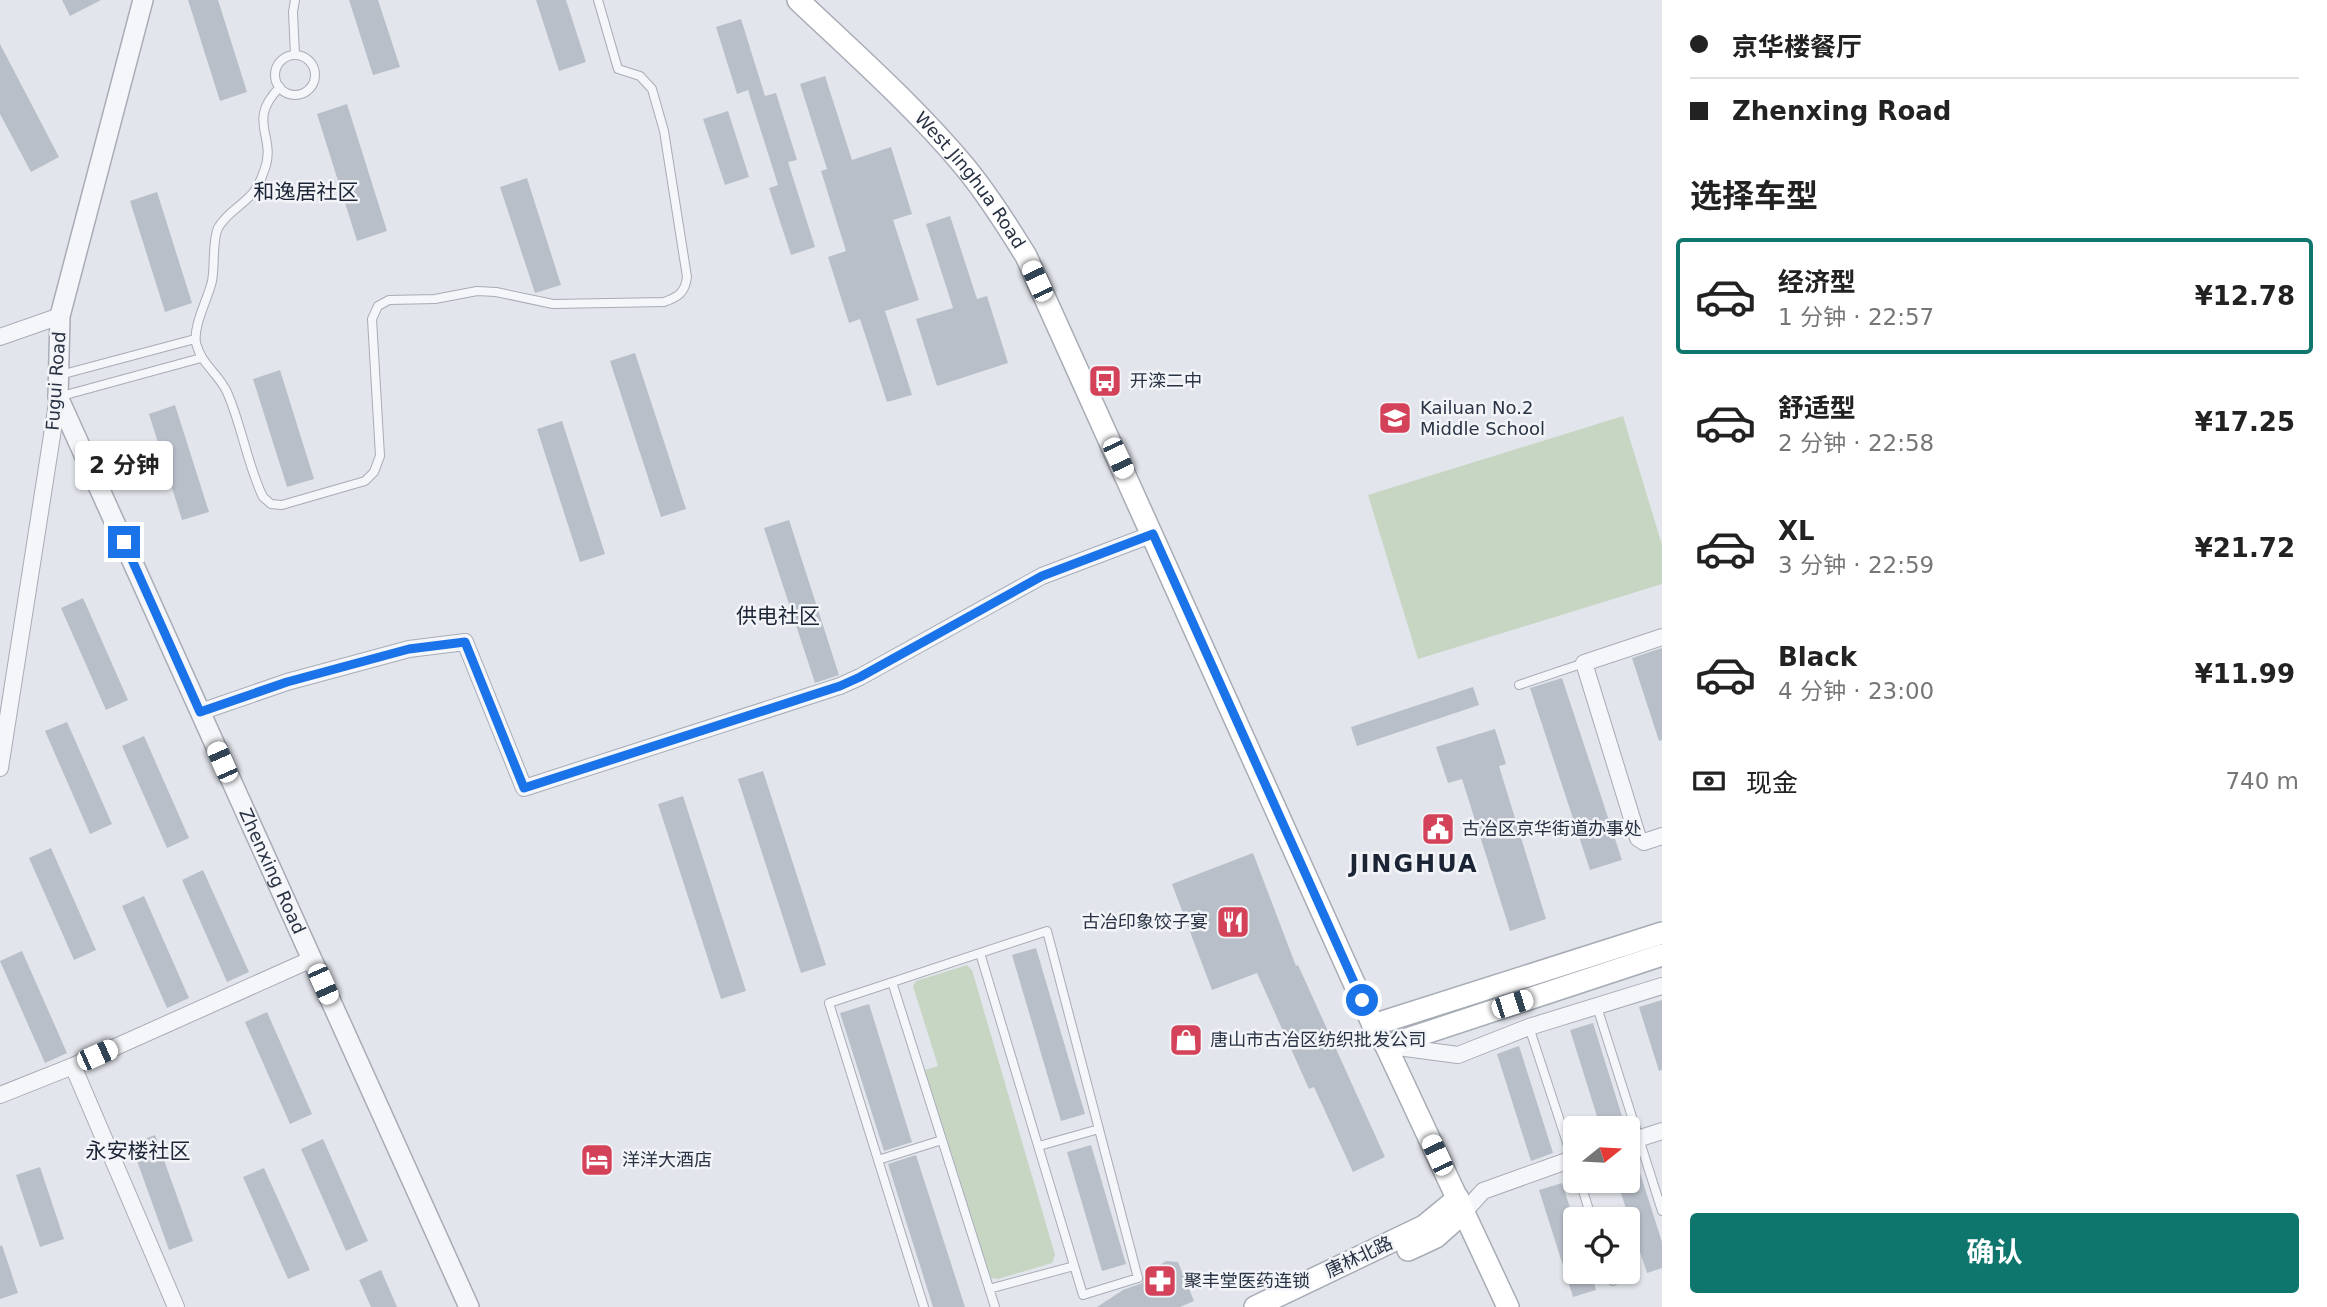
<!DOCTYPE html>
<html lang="zh">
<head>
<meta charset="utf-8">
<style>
  :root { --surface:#fff; --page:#f2f2f2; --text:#222; --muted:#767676; --line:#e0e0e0; --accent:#0f766e }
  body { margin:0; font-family:"DejaVu Sans","Noto Sans SC",sans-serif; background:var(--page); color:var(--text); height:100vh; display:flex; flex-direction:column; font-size:26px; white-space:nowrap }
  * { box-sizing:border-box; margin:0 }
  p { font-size:23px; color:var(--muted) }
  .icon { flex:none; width:38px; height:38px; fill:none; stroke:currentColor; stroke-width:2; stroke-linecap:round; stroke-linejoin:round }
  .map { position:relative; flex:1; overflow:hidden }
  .drawer { display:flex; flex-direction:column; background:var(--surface); width:665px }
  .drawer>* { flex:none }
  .guide { display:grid; align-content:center; height:154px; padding:0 28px; background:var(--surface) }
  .needle { width:46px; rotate:72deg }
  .controls { position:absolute; left:1563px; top:1116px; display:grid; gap:14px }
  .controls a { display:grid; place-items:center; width:77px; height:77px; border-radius:7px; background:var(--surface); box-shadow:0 2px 5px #0004; font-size:35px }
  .end { position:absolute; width:32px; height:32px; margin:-16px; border:9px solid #1a73e8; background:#fff; box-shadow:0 0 0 4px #fff }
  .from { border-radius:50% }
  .bubble { position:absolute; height:49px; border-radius:7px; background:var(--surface); box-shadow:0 2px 5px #0004; font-size:23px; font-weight:700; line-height:49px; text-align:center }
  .car { position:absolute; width:21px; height:42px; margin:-21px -10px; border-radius:9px; box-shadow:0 0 5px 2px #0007; background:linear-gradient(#fff 24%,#345 0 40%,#fff 0 76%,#345 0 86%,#fff 0) }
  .guide b { display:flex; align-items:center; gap:24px; height:66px; font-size:26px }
  .guide b+b { border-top:2px solid var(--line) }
  .guide i { width:18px; height:18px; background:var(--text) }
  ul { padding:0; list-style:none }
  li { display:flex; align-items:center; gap:21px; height:116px; margin:0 14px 10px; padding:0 14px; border:4px solid transparent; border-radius:7px }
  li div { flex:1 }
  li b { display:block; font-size:26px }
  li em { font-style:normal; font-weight:700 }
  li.active { border-color:var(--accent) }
  li>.icon { width:63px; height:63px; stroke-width:1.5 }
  h2 { padding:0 28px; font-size:32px; line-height:84px }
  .pay { display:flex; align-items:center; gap:18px; height:77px; padding:0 28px; font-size:26px }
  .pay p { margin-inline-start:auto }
  .primary-button { display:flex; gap:14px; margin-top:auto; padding:14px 28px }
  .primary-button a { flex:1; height:80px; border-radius:7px; background:var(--accent); color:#fff; font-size:28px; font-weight:700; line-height:80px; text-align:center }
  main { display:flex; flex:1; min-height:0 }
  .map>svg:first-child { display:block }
  .green { fill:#c7d5c3 }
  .building { fill:#b9bfc9 }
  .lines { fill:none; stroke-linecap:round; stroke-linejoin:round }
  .service-casing { stroke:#a7acb6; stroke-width:10 }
  .minor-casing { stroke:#a7acb6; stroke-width:18 }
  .tertiary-casing { stroke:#a7acb6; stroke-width:22 }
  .secondary-casing { stroke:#a7acb6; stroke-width:24 }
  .service { stroke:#f5f6f9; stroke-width:8 }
  .minor { stroke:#f5f6f9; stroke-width:16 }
  .tertiary { stroke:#f5f6f9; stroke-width:19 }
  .secondary { stroke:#fff; stroke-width:21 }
  .route { stroke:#1a73e8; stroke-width:9 }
  .labels { text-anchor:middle; stroke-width:5; stroke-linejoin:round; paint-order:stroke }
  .street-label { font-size:18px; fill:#293344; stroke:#f2f4f8 }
  .poi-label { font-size:18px; fill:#293344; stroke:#f2f4f8; text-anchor:start }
  .quarter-label { font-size:21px; fill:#1b2435; stroke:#f2f4f8 }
  .district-label { font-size:24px; font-weight:bold; letter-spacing:2px; fill:#1b2435; stroke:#f2f4f8 }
</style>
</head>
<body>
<main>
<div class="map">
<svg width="1662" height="1307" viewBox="0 0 1662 1307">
  <rect width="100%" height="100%" fill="#e2e5eb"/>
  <path class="green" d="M1623,416L1662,545V584L1418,659L1368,495Z
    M967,965L972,970L1055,1255L1052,1263L998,1279L991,1278L925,1070L938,1066L913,986L916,981Z"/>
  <path class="building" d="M62,0H101L70,16Z
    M188,0H218L247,92L220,101Z
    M349,0H378L400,67L373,75Z
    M536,0H566L586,62L559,71Z
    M741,19L765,96L776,93L797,160L788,162L815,247L791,255L769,188L778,185L748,90L737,94L716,27Z
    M0,44L59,157L31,172L0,114Z
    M825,76L852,160L891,147L912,214L893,220L919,300L885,311L912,395L887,402L860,319L849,323L828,257L846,251L821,171L827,169L800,84Z
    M347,104L387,231L357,241L317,114Z
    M728,111L749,177L725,185L703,119Z
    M527,178L561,285L535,293L500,187Z
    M157,192L192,303L165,312L130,201Z
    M950,216L977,299L987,296L1008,363L937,386L916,319L953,308L926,224Z
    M635,353L686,509L661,517L610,361Z
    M280,370L314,479L287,487L253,379Z
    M175,405L209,512L182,520L149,414Z
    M562,421L605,554L580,562L537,429Z
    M789,520L839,675L815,683L764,528Z
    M83,598L128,700L106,710L61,608Z
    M1662,648V740L1659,741L1632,658Z
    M1562,678L1622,860L1590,870L1530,688Z
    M1473,687L1479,705L1357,746L1351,727Z
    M67,722L112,824L90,834L45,731Z
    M1495,729L1506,764L1499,766L1546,919L1510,931L1462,779L1448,783L1436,747Z
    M144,736L189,838L167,848L122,746Z
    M763,771L826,965L801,973L738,779Z
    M683,796L746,991L721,999L658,804Z
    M51,848L96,950L74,960L29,858Z
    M1253,853L1296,966L1298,965L1385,1157L1353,1172L1314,1087L1309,1089L1257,973L1212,990L1172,884Z
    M203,870L249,972L227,982L182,880Z
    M144,896L189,998L167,1008L122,906Z
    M1036,948L1085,1114L1061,1121L1012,955Z
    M22,951L67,1053L45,1063L0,961Z
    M1662,1000V1070L1659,1071L1639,1007Z
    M869,1004L912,1142L884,1151L840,1013Z
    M267,1012L312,1114L290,1124L245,1022Z
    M1593,1023L1626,1129H1601L1570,1030Z
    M1519,1046L1553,1153L1531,1161L1497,1054Z
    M155,1135L193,1241L169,1250L131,1144Z
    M323,1139L368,1241L346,1251L301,1149Z
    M1091,1145L1126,1264L1102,1271L1067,1152Z
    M1633,1151L1662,1242V1268L1647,1273L1617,1181H1628V1152Z
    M916,1155L965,1307H933L888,1164Z
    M40,1167L64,1239L40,1247L16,1175Z
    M264,1168L310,1270L288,1279L243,1177Z
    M1562,1183L1575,1223V1272H1591L1596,1290L1573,1297L1539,1190Z
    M2,1245L18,1293L0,1299V1246Z
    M1166,1261L1178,1262L1194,1301L1180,1307H1097L1123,1290L1142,1283L1144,1275Z
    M381,1270L397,1307H371L359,1280Z"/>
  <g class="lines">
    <defs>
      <path id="service" d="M295,0L293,12L295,55
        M275 75a20 20 0 1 1 40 0a20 20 0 1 1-40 0Z
        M280,87C245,122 278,136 264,171C261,180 255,192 248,198C238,208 225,215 218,228C212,241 215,267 212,281C208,299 193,325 196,343C201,364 218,373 227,392C242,426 247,464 263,497L271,504L282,505L365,481L374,472L380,456L372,319L378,306L389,300L435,299L477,291L496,292L553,304L664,302C678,297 685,293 687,277L664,131L652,89L640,76L618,69L598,0
        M60,375L195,339
        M58,397L201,358
        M1519,685L1584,663
        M892,982L995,1307
        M1597,1007L1662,1211
        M1529,1027L1575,1167
        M1039,1146L1099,1129
        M878,1160L942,1140
        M1580,1181L1592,1220
        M1610,1272L1613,1281
        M989,1289L1074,1266
        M924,1307L829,1003L1047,931L1138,1278L1083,1295L980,953"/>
      <path id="minor" d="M0,337L60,316
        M1662,637L1584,663L1638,838L1644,842L1662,836
        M200,712L287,682L409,649L465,642L524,788L840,686L860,677L1042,576L1153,534
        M0,768L58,397
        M1390,1046L1458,1055L1529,1027L1662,986
        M73,1066L176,1307
        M0,1095L73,1066L312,959
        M1628,1142L1662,1131
        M1464,1212L1483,1191L1575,1158"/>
      <g id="tertiary">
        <path id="s1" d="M143,0L60,316L58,397L469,1307"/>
      </g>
      <g id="secondary">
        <path id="s2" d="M798,0C854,53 916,108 965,167C988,195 1007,225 1026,256L1373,1025L1386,1046L1508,1307"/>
        <path d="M1373,1025L1662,933"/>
        <path d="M1386,1046L1662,955"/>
        <path d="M1408,1250L1436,1237L1464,1212"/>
        <path d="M1255,1307L1424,1226L1458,1198"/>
      </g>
    </defs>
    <use href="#service" class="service-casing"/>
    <use href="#minor" class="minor-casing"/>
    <use href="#tertiary" class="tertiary-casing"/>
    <use href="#secondary" class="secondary-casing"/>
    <use href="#service" class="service"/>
    <use href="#minor" class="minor"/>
    <use href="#tertiary" class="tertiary"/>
    <use href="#secondary" class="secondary"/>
  </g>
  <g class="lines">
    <path class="route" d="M124,542L200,712L287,682L409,649L465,642L524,788L840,686L860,677L1042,576L1153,534L1362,1000"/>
  </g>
  <defs>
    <symbol id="bus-square" viewBox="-11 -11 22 22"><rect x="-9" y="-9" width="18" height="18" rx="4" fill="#d44259" stroke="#f2f4f8"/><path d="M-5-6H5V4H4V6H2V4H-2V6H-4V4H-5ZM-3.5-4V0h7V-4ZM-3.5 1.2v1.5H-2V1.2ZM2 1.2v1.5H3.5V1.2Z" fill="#fff"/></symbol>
    <symbol id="school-square" viewBox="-11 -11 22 22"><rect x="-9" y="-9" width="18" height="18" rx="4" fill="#d44259" stroke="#f2f4f8"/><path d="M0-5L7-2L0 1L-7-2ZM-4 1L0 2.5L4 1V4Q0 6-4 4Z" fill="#fff"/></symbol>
    <symbol id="civic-square" viewBox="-11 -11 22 22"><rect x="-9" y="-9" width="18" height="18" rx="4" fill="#d44259" stroke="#f2f4f8"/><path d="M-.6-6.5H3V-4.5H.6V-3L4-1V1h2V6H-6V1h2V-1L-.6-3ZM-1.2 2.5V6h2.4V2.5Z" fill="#fff"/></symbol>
    <symbol id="restaurant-square" viewBox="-11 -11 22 22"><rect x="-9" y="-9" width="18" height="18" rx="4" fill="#d44259" stroke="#f2f4f8"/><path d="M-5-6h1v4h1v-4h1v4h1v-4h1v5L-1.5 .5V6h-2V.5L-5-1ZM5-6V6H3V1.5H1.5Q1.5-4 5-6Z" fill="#fff"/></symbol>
    <symbol id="shop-square" viewBox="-11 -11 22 22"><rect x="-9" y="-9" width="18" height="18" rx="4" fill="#d44259" stroke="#f2f4f8"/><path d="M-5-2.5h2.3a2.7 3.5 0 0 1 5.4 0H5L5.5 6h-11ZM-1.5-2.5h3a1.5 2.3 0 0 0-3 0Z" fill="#fff"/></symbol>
    <symbol id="hotel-square" viewBox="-11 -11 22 22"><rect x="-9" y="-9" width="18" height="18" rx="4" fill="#d44259" stroke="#f2f4f8"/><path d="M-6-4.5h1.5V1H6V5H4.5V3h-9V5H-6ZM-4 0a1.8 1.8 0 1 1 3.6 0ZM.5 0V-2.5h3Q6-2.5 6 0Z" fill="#fff"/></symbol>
    <symbol id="pharmacy-square" viewBox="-11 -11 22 22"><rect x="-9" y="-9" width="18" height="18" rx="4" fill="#d44259" stroke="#f2f4f8"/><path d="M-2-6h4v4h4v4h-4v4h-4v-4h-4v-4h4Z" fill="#fff"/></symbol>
  </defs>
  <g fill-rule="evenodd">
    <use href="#bus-square" x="1086" y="362" width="38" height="38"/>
    <use href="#school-square" x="1376" y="399" width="38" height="38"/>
    <use href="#civic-square" x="1419" y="810" width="38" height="38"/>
    <use href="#restaurant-square" x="1214" y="903" width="38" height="38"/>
    <use href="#shop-square" x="1167" y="1021" width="38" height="38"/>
    <use href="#hotel-square" x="578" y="1141" width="38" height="38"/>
    <use href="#pharmacy-square" x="1141" y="1262" width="38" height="38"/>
  </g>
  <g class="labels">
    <g class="street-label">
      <text dy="6" stroke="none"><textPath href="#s2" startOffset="250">West Jinghua Road</textPath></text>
      <text transform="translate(56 381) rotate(-86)" y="6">Fugui Road</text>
      <text dy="6" stroke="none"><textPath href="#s1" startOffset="928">Zhenxing Road</textPath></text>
      <text transform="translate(1359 1257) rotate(-25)" y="6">唐林北路</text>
    </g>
    <g class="poi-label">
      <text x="1130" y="387">开滦二中</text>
      <text x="1420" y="414">Kailuan No.2<tspan x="1420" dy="21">Middle School</tspan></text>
      <text x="1462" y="835">古冶区京华街道办事处</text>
      <text x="1208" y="928" text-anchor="end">古冶印象饺子宴</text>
      <text x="1210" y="1046">唐山市古冶区纺织批发公司</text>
      <text x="622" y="1166">洋洋大酒店</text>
      <text x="1184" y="1287">聚丰堂医药连锁</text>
    </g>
    <g class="quarter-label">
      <text x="306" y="199">和逸居社区</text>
      <text x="778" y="623">供电社区</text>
      <text x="138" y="1158">永安楼社区</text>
    </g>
    <g class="district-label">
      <text x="1414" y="872">JINGHUA</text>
    </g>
  </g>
</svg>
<div class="controls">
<a><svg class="needle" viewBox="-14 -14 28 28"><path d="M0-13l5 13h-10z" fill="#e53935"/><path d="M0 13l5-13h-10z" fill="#767676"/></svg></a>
<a><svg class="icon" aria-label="locate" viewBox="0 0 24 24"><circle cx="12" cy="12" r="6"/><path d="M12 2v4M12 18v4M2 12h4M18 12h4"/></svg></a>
</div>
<i class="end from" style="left:1362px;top:1000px"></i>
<i class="end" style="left:124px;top:542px"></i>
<div class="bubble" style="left:75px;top:441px;width:98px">2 分钟</div>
<i class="car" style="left:1037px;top:281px;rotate:335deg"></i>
<i class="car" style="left:1118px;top:458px;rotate:155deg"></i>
<i class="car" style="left:222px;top:762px;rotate:336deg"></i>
<i class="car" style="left:323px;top:984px;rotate:156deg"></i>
<i class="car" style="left:1512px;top:1004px;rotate:72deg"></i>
<i class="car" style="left:97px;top:1055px;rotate:66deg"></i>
<i class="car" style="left:1437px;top:1155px;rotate:335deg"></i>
</div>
<section class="drawer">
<div class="guide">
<b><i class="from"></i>京华楼餐厅</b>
<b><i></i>Zhenxing Road</b>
</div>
<h2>选择车型</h2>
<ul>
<li class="active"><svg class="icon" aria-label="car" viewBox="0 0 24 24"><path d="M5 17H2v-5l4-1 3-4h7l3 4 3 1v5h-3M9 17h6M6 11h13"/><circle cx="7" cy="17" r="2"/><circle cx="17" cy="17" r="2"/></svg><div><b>经济型</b><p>1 分钟 · 22:57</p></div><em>¥12.78</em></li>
<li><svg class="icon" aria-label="car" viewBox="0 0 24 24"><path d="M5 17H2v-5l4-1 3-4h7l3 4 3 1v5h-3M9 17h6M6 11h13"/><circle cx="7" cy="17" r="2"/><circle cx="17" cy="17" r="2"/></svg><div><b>舒适型</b><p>2 分钟 · 22:58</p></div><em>¥17.25</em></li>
<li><svg class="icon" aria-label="car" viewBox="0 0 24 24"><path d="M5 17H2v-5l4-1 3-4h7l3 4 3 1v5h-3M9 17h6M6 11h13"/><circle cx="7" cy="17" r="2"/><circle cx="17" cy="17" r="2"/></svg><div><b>XL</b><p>3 分钟 · 22:59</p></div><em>¥21.72</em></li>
<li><svg class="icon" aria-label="car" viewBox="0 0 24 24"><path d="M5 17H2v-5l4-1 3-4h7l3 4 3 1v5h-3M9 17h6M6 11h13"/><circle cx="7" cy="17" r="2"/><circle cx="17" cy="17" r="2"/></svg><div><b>Black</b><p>4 分钟 · 23:00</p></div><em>¥11.99</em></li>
</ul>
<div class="pay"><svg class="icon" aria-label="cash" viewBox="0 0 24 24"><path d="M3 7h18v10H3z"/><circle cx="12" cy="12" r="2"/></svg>现金<p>740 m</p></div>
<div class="primary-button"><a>确认</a></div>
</section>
</main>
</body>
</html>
